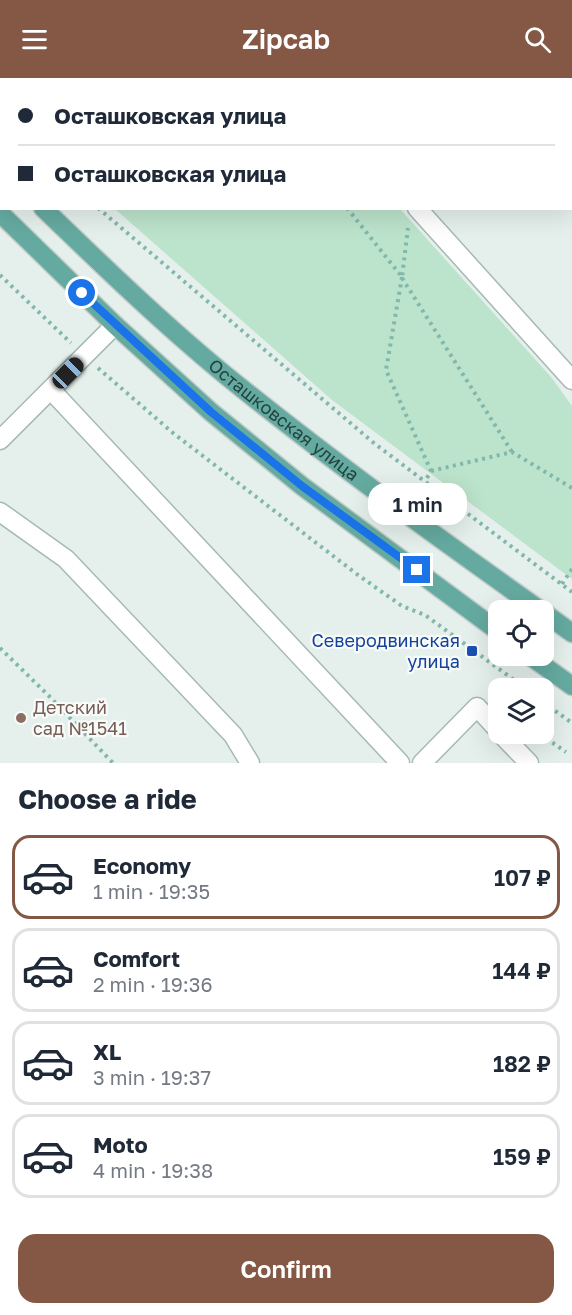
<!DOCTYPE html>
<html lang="en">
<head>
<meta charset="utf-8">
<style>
  :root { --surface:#fff; --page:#f2f2f3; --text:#1f2937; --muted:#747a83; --line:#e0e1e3; --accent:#845844 }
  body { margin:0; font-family:"Golos Text",sans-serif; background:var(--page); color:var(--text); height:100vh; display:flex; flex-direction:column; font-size:22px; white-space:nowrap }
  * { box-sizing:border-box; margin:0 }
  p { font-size:20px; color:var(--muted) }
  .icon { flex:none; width:33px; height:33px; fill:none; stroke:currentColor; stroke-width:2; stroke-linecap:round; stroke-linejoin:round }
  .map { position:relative; height:685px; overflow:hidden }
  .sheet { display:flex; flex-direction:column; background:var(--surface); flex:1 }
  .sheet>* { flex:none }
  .top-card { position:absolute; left:0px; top:0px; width:573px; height:132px; box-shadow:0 6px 24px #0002; display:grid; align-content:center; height:132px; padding:0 18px; background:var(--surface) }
  .controls { position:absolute; left:488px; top:522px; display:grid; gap:12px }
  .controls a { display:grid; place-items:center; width:66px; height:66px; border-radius:12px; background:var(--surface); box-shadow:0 6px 24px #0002; font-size:30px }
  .end { position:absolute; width:27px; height:27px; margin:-14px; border:8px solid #1a73e8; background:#fff; box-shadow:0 0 0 3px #fff }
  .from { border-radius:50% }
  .bubble { position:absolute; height:42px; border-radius:18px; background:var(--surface); box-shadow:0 6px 24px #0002; font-size:20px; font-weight:600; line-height:42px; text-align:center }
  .car { position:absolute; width:18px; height:36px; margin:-18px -9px; border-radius:8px; box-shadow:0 0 4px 2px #0007; background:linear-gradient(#222 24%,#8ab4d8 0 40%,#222 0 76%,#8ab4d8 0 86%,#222 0) }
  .top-card b { display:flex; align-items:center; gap:21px; height:57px; font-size:22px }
  .top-card b+b { border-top:2px solid var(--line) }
  .top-card i { width:15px; height:15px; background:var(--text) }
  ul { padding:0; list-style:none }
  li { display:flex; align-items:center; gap:18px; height:84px; margin:0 12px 9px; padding:0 6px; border:3px solid var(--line); border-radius:18px }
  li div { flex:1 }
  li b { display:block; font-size:22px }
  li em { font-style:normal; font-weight:600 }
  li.active { border-color:var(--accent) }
  li>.icon { width:54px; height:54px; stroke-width:1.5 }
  h2 { padding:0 18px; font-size:27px; line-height:72px }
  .primary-button { display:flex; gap:12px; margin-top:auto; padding:12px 18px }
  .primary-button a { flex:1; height:69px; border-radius:18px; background:var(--accent); color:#fff; font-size:24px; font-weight:600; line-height:69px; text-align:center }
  header { display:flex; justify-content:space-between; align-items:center; height:78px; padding:0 18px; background:var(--accent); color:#fff; font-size:27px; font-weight:600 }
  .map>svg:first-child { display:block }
  .green { fill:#bce3cb }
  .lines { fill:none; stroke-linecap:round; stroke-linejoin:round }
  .minor-casing { stroke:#a7b9b5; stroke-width:21 }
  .major-casing { stroke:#c1cbc9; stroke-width:21 }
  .path { stroke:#82b7ac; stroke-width:4; stroke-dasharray:3 4.5; stroke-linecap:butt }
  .minor { stroke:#fff; stroke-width:18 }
  .major { stroke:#65aaa0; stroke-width:18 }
  .route { stroke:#1a73e8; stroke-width:8 }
  .transit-dot { fill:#1a4fb4; stroke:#f7fbf9; stroke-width:2 }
  .education-dot { fill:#8d6e63; stroke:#f7fbf9; stroke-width:2 }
  .labels { text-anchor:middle; stroke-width:4.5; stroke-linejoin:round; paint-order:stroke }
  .street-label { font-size:18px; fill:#22443f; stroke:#f7fbf9 }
  .transit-label { font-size:18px; fill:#164399; stroke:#f7fbf9; text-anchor:end }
  .education-label { font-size:18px; fill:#785e54; stroke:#f7fbf9; text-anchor:start }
</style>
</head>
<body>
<header><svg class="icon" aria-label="menu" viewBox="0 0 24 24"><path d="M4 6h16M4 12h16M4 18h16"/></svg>Zipcab<svg class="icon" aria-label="search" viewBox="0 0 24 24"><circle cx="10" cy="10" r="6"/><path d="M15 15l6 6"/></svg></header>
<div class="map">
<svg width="572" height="685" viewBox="0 0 572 685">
  <rect width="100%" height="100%" fill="#e5f0ec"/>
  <path class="green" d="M0,0H280L281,1L2,2L1,10L0,8Z
    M115,131H400L551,299L572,328V501L332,322Z"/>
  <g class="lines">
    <defs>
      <path id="minor" d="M297,0L299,2
        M504,0L505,2
        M313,2L314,0
        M572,75V76
        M417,130L572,302
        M51,312L400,685
        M0,362L115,247
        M0,434L66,481L233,657L250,685
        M501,656L529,685
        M422,685L477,629L498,652"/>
      <g id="major">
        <path d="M0,86L2,88"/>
        <path id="s1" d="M43,130C102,187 161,244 224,296C326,379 433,456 540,532"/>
        <path d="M0,135L115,247L211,334L302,408L498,553"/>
        <path d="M543,534L572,555"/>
        <path d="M530,578L572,608"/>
      </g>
    </defs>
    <use href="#minor" class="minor-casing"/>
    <use href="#major" class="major-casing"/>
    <path class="path" d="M180,0L183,2
      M0,21L2,22
      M98,130L375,366L572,514
      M347,130L402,199L408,150
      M0,197L71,265
      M402,199L386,292L431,393L425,403
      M402,200L512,374
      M98,290L173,355L358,497L402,528L425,537L525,610
      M431,393L512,374L572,410
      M562,506L572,491
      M0,570L49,618L113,685
      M543,624L572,645
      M540,656L566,674"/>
    <use href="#minor" class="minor"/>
    <use href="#major" class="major"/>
  </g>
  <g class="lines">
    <path class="route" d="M82,215L211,334L302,408L417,492"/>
  </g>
  <rect class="transit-dot" x="466" y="567" width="12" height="12" rx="3"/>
  <circle class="education-dot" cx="21" cy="640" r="6"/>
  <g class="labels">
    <g class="street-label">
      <text dy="6" stroke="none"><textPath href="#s1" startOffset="321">Осташковская улица</textPath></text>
    </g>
    <g class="transit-label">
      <text x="460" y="569">Северодвинская<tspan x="460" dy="21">улица</tspan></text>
    </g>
    <g class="education-label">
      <text x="33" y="636">Детский<tspan x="33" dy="21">сад №1541</tspan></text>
    </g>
  </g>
</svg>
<div class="controls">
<a><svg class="icon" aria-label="locate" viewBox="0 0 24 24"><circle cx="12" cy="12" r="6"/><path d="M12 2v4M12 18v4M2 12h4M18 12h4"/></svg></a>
<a><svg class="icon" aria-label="layers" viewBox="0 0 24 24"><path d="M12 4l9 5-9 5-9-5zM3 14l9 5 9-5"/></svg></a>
</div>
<i class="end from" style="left:82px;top:215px"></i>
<i class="end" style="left:417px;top:492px"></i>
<div class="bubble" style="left:368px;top:405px;width:99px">1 min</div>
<i class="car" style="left:68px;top:295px;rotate:45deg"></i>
<div class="top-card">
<b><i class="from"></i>Осташковская улица</b>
<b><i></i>Осташковская улица</b>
</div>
</div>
<section class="sheet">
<h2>Choose a ride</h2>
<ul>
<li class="active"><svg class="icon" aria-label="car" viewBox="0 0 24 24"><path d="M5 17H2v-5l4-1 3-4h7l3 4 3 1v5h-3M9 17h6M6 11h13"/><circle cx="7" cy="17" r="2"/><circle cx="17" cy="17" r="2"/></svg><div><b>Economy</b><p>1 min · 19:35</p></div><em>107 ₽</em></li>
<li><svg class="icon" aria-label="car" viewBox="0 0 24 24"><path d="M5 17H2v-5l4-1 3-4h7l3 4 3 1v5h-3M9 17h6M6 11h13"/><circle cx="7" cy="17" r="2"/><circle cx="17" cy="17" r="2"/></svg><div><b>Comfort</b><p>2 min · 19:36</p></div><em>144 ₽</em></li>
<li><svg class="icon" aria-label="car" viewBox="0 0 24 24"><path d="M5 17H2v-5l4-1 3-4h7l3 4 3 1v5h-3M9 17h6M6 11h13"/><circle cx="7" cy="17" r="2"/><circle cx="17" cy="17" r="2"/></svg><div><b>XL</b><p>3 min · 19:37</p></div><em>182 ₽</em></li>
<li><svg class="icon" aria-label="car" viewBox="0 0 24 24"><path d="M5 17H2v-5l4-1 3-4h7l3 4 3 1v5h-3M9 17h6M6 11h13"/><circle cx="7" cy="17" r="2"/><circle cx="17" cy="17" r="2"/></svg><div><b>Moto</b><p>4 min · 19:38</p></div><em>159 ₽</em></li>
</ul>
<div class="primary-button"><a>Confirm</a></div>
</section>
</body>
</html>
